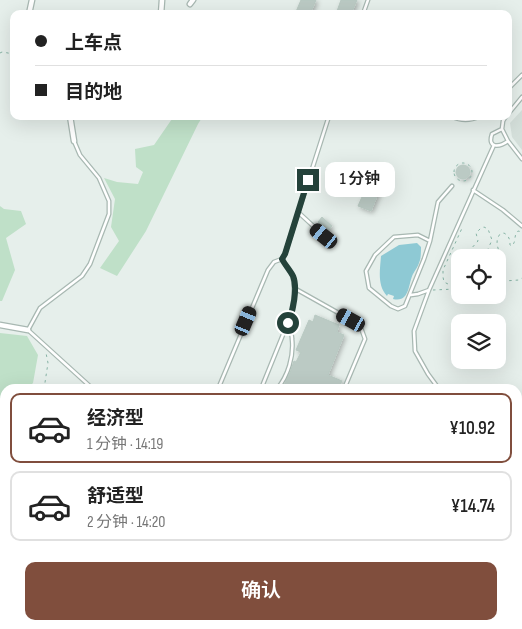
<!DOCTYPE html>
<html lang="zh">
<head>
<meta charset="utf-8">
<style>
  :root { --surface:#fff; --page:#f2f2f2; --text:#222; --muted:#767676; --line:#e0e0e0; --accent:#804e3d }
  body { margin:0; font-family:"Sofia Sans Condensed","Noto Sans SC",sans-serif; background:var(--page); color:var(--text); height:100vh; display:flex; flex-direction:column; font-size:19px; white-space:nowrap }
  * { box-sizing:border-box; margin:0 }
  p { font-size:16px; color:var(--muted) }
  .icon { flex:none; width:28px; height:28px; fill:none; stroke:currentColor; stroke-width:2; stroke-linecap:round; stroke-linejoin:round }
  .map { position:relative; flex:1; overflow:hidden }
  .sheet { position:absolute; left:0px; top:384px; width:522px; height:246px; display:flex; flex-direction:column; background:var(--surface); border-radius:15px 15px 0 0; box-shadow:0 5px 20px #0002 }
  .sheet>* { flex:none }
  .guide { position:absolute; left:10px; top:10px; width:502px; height:110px; border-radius:10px; box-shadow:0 5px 20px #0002; display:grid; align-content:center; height:110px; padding:0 25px; background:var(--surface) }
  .fabs { position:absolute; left:451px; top:249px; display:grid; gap:10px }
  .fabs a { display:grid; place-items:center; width:55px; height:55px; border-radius:10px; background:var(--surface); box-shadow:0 5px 20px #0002; font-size:25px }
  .end { position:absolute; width:22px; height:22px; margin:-11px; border:6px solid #24423a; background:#fff; box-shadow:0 0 0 2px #fff }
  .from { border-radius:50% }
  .bubble { position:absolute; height:35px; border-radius:10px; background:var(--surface); box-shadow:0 5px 20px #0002; font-size:16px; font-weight:600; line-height:35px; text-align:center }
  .car { position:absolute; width:15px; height:30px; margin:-15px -8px; border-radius:6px; box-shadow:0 0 4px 1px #0007; background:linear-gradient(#222 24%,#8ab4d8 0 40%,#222 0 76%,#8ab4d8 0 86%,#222 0) }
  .guide b { display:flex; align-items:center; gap:18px; height:48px; font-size:19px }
  .guide b+b { border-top:1px solid var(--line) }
  .guide i { width:12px; height:12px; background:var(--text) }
  ul { padding:9px 0 0; list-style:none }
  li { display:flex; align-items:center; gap:15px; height:70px; margin:0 10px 8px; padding:0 15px; border:2px solid var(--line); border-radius:10px }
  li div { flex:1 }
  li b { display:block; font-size:19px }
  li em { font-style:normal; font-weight:600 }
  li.current { border-color:var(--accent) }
  li>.icon { width:45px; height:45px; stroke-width:1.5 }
  .button { display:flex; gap:10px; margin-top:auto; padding:10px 25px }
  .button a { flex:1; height:58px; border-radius:10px; background:var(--accent); color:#fff; font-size:20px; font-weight:600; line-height:58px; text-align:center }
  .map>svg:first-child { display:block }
  .built { fill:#d4dfda }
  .green { fill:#bfe0c8 }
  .water { fill:#8ec9d4 }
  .building { fill:#bbcac4; stroke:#b8c9c2; filter:url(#shadow) }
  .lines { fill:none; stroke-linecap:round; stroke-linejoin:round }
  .lane-casing { stroke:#a8b8b2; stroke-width:5 }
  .street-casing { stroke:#a8b8b2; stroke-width:7 }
  .path { stroke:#86b3a5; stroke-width:1; stroke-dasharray:2.5 4; stroke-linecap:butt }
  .lane { stroke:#fff; stroke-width:2.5 }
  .street { stroke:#fff; stroke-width:4.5 }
  .route { stroke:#24423a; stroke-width:6 }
</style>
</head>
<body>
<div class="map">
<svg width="522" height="629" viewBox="0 0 522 629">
  <defs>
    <filter id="shadow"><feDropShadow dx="2" dy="2" stdDeviation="2.5" flood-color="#0004"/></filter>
  </defs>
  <rect width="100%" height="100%" fill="#e6efeb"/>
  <path class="built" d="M522,110V150L512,137L510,123Z"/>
  <path class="green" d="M174,116H203L198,124L146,231L117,276L100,268L119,241L111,227L115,199L104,178L117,182L138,184L143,172L136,167L135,149L154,145Z
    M0,206L4,209L21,211L26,224L6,238L15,270L2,301H0Z
    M0,333L27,336L38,355L33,383L27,389H5V398H0Z
    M104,625H170V629H104Z
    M190,625H446L443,629H192Z"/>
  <path class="water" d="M417,243L421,247C421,252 421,259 419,263C418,267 415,270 413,274C408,284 410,303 393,299L394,296L388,294L387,296C377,285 380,270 381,256L399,245Z"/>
  <path class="building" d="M301,0H316L310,14H295Z
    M341,0H357L351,14H336Z
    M456 172a7 7 0 1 1 14 0a7 7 0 1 1-14 0Z
    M369,181L381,186L371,211L358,206Z
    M322,217L332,226L329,230L318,222Z
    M315,315L339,325L337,332L344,335L328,375L342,381L338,389H285L287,386L284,385L290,373L294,361L296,362L301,352L296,350L309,320L313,322Z"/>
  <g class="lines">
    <defs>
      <path id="lane" d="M363,14L368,0
        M509,88L522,75
        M509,113L522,97
        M450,116C462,121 469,121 481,116
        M502,129L503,121L506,116
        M74,141L80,155L99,178L109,201V214L90,264L82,276L40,308L28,330L93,389
        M508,141C500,147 487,149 492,134L502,129L508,141L522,159
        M473,190L503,210L522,226
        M298,212L324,236
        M418,235L430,241L424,259L405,306L398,309L391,306L369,288L366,271L375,255L394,237Z
        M430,241L438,202L452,186
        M294,288L351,320L361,328L365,339L344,389
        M411,295L418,294L429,290
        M218,389L268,270L274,262L282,259L285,254L329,116
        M261,389L293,310L294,288L293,277L282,259
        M277,389C288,376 294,356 292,339C292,333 289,328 288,323
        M439,389L428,374L415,351L414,331L429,290L494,145
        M518,421L522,423
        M174,625L175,629"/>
      <path id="street" d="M190,4L193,0
        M29,14L32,0
        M161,14L162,0
        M70,116L74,141
        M0,325L28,330"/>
    </defs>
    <use href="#lane" class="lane-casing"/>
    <use href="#street" class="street-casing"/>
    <path class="path" d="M0,53L2,52L14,54
      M454 172a9 9 0 1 1 18 0a9 9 0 1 1-18 0Z
      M466,258L470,250L478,241L476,233L481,228L484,227L488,229L492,240L484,258
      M498,266H500C506,256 491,246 500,234L504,233C509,236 510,239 510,245L511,246C517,243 513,235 518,231L522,232
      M460,270L452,283L448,284L444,282L443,277V270L463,226
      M498,286L504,281L519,280L522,278
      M433,290L456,289L460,291
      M476,295H483
      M44,389L48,363L46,353
      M0,486L5,492
      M0,585L5,582
      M79,625L80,629"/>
    <use href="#lane" class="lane"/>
    <use href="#street" class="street"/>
  </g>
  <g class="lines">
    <path class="route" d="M288,323C293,311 298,288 293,276C290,270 285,265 282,259L285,254L308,180"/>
  </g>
</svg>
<div class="fabs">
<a><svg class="icon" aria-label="locate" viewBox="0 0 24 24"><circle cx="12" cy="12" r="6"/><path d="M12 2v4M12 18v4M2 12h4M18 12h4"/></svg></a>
<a><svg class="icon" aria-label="layers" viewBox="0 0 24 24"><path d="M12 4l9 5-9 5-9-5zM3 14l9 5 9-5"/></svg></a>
</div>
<i class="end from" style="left:288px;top:323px"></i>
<i class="end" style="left:308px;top:180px"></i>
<div class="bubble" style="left:325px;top:162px;width:70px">1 分钟</div>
<i class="car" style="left:324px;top:236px;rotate:309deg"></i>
<i class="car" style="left:351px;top:320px;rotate:299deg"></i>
<i class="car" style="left:246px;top:321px;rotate:23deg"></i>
<div class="guide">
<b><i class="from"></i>上车点</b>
<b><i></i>目的地</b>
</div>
<section class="sheet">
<ul>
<li class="current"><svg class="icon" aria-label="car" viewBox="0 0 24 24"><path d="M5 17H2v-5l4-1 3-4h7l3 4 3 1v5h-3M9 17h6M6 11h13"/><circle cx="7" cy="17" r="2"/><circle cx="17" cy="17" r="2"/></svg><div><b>经济型</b><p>1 分钟 · 14:19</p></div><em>¥10.92</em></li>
<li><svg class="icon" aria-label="car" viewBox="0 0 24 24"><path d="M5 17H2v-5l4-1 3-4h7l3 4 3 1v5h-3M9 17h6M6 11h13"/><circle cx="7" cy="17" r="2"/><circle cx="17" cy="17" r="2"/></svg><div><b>舒适型</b><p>2 分钟 · 14:20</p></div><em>¥14.74</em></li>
</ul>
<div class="button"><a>确认</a></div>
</section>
</div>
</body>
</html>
